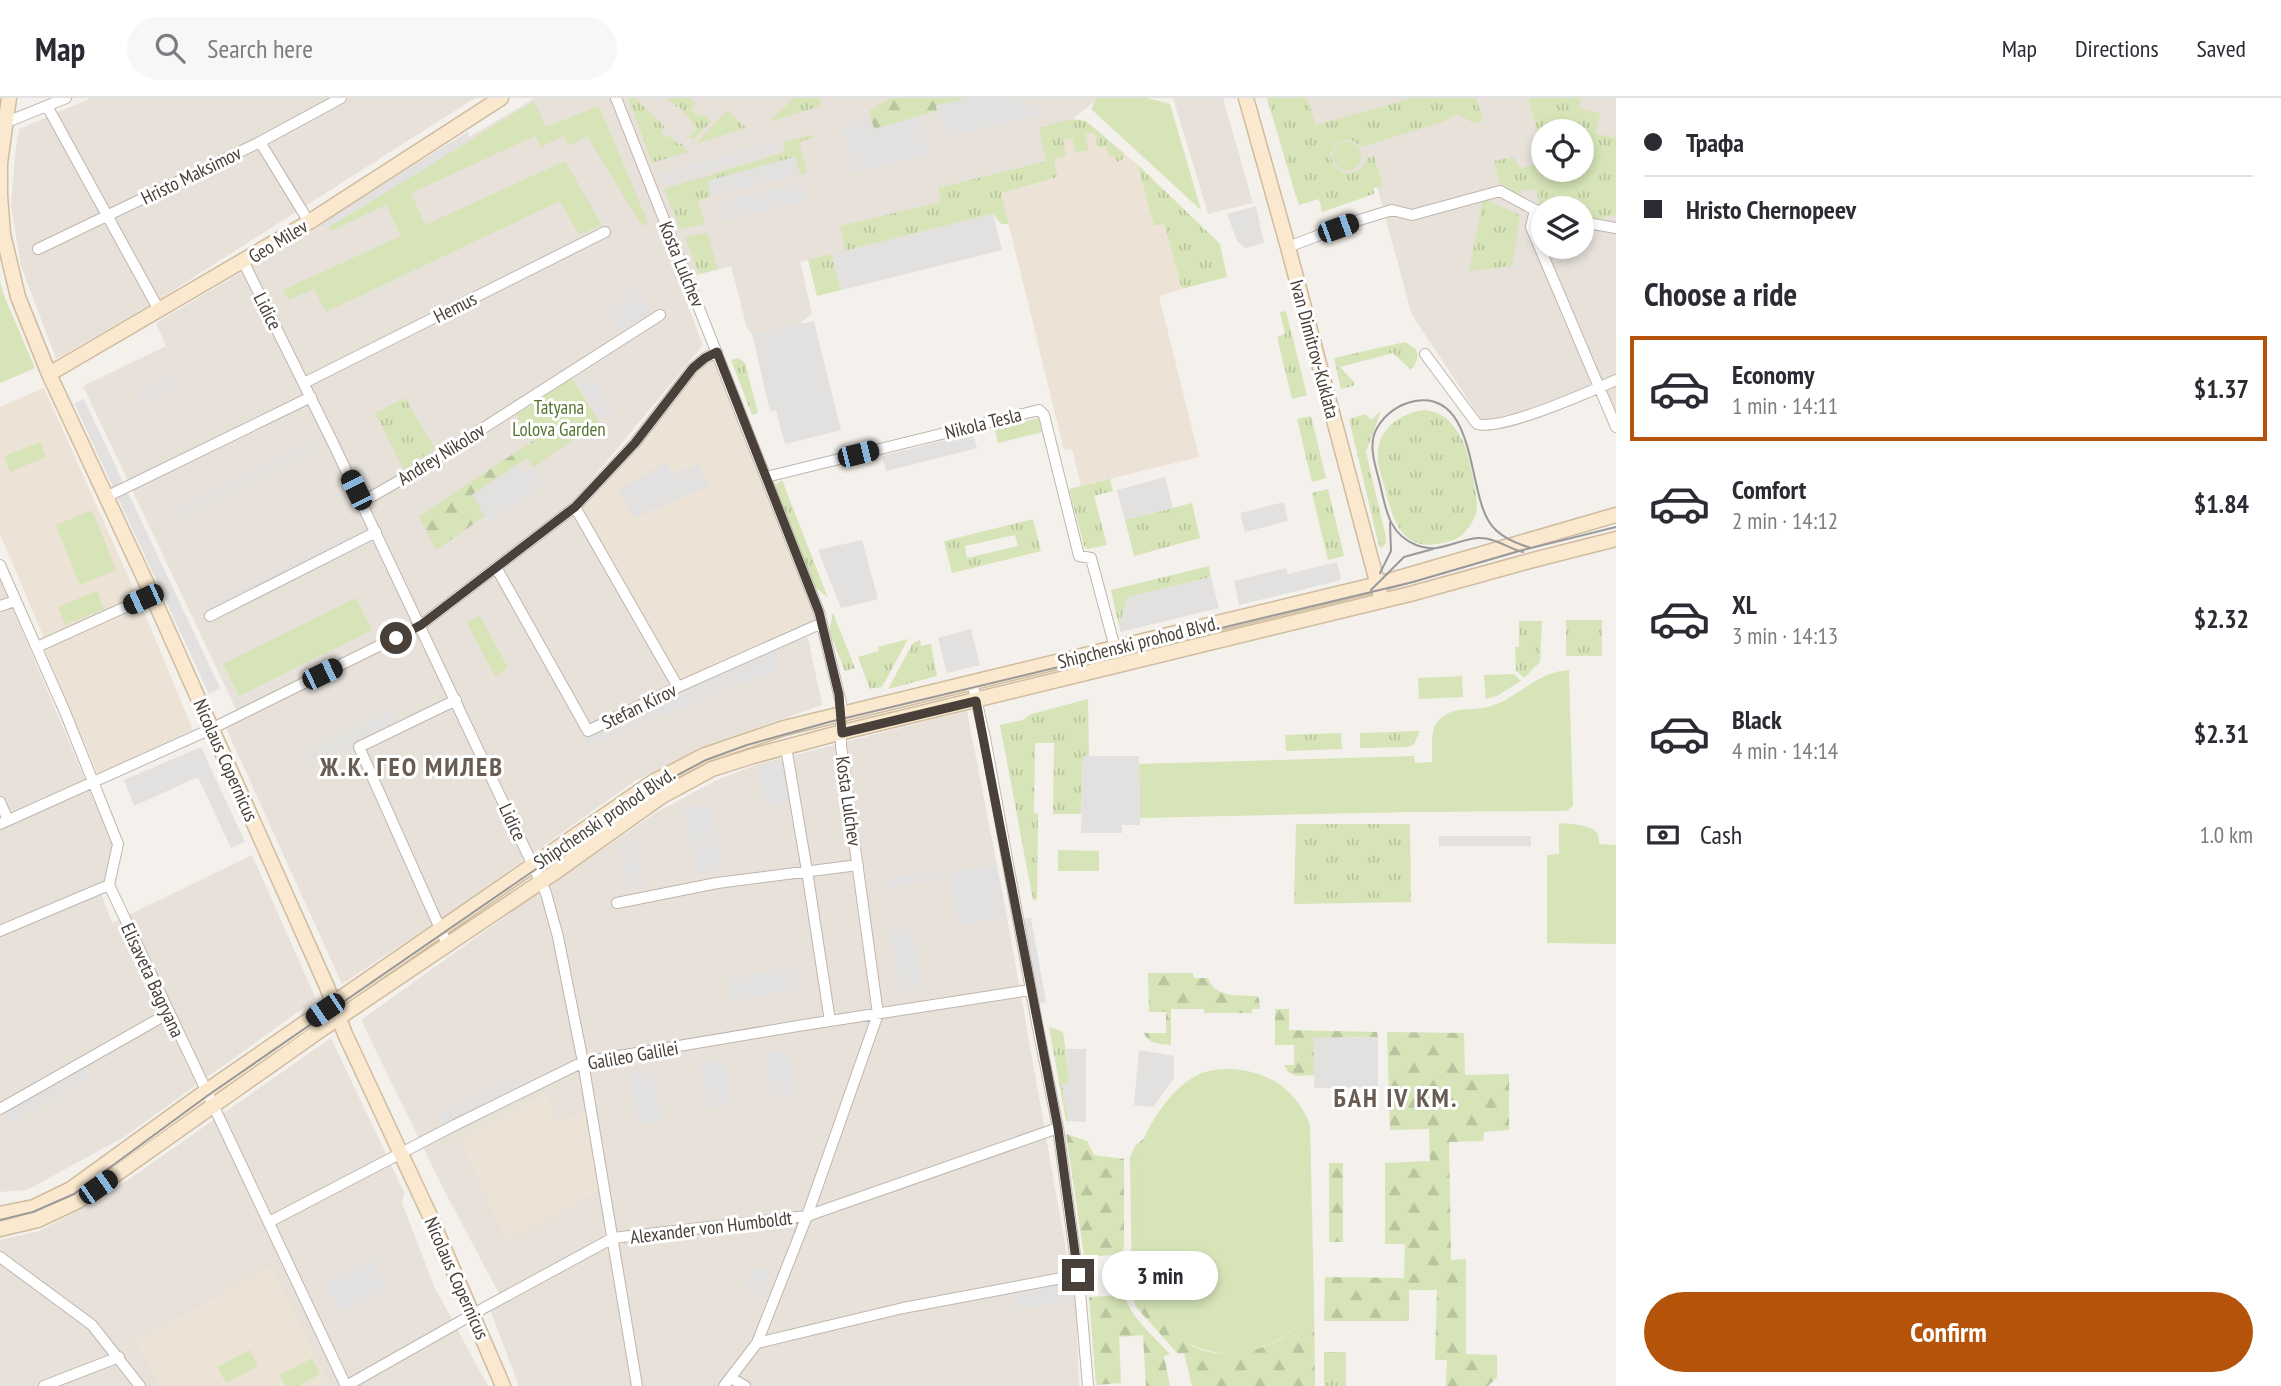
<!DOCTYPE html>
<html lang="en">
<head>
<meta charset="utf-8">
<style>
  :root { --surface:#fff; --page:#f7f7f7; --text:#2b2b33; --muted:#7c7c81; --line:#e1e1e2; --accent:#b45309 }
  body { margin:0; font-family:"PT Sans Narrow",sans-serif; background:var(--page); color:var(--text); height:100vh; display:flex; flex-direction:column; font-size:26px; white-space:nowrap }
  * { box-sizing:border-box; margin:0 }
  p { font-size:23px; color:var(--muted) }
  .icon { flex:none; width:38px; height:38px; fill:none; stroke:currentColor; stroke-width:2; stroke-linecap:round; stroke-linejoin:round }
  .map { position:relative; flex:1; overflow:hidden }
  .drawer { display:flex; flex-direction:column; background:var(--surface); width:665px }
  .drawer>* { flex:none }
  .banner { display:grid; align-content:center; height:154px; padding:0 28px; background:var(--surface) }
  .tools { position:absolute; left:1531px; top:21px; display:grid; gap:14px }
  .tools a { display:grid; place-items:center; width:63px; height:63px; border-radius:50%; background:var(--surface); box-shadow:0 4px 10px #0003; font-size:35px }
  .end { position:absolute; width:32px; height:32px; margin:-16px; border:9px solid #484039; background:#fff; box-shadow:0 0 0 4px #fff }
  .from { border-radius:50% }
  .bubble { position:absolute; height:49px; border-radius:24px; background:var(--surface); box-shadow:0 4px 10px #0003; font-size:23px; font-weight:600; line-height:49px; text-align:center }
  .car { position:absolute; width:21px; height:42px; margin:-21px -10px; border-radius:9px; box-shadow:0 0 5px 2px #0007; background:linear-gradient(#222 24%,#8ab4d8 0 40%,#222 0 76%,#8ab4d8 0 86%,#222 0) }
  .banner b { display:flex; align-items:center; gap:24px; height:66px; font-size:26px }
  .banner b+b { border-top:2px solid var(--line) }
  .banner i { width:18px; height:18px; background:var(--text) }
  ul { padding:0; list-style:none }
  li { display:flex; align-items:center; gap:21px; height:105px; margin:0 14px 10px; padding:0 14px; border:4px solid transparent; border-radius:0px }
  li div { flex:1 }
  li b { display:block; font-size:26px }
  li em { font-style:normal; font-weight:600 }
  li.selected { border-color:var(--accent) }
  li>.icon { width:63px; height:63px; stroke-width:1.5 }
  h2 { padding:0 28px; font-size:32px; line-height:84px }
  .pay { display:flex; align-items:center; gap:18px; height:77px; padding:0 28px; font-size:26px }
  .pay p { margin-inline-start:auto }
  .action { display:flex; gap:14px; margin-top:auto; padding:14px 28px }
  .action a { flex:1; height:80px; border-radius:42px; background:var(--accent); color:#fff; font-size:28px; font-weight:600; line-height:80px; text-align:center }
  header { display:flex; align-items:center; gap:42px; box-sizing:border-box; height:98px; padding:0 35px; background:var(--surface); border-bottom:2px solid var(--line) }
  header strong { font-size:33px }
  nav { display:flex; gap:38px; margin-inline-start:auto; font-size:24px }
  .search { width:490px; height:63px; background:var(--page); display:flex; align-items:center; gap:18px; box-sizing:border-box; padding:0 24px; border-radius:38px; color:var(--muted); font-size:26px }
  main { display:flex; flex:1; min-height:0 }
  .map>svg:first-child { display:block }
  .residential { fill:#e7e1da; fill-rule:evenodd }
  .education { fill:#ece3d6 }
  .grass { fill:url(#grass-tufts); fill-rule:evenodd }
  .forest { fill:url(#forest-firs) }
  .green { fill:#d6e4b8 }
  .parking { fill:#e3e1df }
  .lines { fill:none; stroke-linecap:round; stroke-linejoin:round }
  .street-casing { stroke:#bfb6ae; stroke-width:12 }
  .secondary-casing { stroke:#cfbc9f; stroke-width:17 }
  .street { stroke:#fff; stroke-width:10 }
  .secondary { stroke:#fae9cf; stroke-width:14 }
  .tram { stroke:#999; stroke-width:2 }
  .route { stroke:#484039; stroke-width:9 }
  .labels { text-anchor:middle; stroke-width:6; stroke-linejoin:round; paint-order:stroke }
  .street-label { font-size:19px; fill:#484039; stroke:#fff }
  .park-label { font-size:19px; fill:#547531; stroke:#fff }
  .district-label { font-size:26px; font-weight:bold; letter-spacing:2px; fill:#695c52; stroke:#fff }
</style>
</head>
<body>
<header>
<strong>Map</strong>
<div class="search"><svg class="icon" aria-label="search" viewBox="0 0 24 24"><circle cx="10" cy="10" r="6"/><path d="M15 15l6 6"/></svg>Search here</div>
<nav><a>Map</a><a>Directions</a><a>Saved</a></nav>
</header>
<main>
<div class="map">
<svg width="1616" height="1288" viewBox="0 0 1616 1288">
  <defs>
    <pattern id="grass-tufts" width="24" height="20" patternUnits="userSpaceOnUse" patternTransform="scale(1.75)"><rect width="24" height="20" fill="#d6e4b8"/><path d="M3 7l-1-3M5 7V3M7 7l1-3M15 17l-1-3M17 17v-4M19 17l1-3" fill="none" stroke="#b9c59f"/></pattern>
    <pattern id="forest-firs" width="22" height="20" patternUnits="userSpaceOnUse" patternTransform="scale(1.75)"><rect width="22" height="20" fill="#d6e4b8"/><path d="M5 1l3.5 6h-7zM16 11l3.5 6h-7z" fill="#b9c59f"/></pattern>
  </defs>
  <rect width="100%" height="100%" fill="#f4f0eb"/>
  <path class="residential" d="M91,0H475L158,202L56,261L21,168L11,107L15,58L19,31Z
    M535,0H1117L1091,6L1058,34L1054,61L845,145L846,153L800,164L812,215L800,226L752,236L747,230L731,168L678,182L703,247L568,410L682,597L782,547L808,539L822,607L710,646L635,683L440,821L342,886L226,630L241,622L83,288L166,248L156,225Z
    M1173,0H1223L1253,105L1208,116Z
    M1267,0H1616V315L1602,285L1499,323L1481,321L1412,217L1374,78L1296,99ZM1544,33H1582V72H1544ZM1544,110H1582V149H1544Z
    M0,481L112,745L102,798L112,825L252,757L316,901L124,1039L27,1092L0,1094Z
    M967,613L1008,824L1076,1208L1079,1288H519L491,1214L504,1205L444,1092L361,922L520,808L657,714L715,683L755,667Z
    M331,940L404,1094L402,1105L434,1188L488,1288H0V1142L39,1133L102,1100Z"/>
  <path class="education" d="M1071,21L1086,23L1137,66L1154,128L1164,126L1182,191L1159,198L1199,359L1081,388L1072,351L1064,352L1001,95L1058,79L1054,61L1058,34Z
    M717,254L822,525L678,589L575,409L693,270Z
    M44,290L137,498L44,540L0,436V309Z
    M142,509L193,632L98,677L45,552Z
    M546,995L556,1023L587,1014L599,1093L506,1142L460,1041Z
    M271,1169L327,1281L314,1288H160L136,1243Z"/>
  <path class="grass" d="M628,0H635L665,29L661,34L666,40L669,37L679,47L681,45L688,54L652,65Z
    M667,0H690L696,6L691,11L699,19L703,16L711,23L693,42L689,38L697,30L678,7L676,9Z
    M794,0H820L821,8L769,24Z
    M1267,0H1307L1316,27L1413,0H1476L1483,23L1473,25L1458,16L1442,24L1361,49L1350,41L1338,45L1330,55L1333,67L1345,76L1362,71L1367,60L1374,58L1383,88L1374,90V96L1322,114L1319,101L1299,107Z
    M1528,0H1581L1579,10L1601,16L1595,35L1614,40L1616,37V117L1606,118L1601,122L1589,120L1582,115V110L1565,109L1563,110H1539L1537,92L1522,91L1520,99L1501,90L1494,63L1513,59L1520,70L1543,64L1544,72H1582V33H1544L1543,52Z
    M727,12L746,30L696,46Z
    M1071,21L1086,23L1124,56L1123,61L1117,64L1115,58L1109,59L1106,48L1098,50L1094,34L1085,37L1089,52L1075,55L1072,40L1063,42L1066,58L1054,61L1058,79L1001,95L1009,126H1001L993,116L846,153L840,128L941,104L938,90L1046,63L1039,30Z
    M812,37L815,39L799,44L807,74L800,76L795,59L708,83L711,98L698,103L705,126L680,131L664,91L785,54L783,44Z
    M1137,66L1220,146L1227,179L1182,191L1164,126L1154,128Z
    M1483,101L1520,117L1512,168L1469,173Z
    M707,135L718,171L699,176L685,139Z
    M832,156L841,192L817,198L808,162Z
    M1286,213L1307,297L1292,301L1277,239L1285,236L1280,214Z
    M1405,244L1416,251L1418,258L1414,269L1410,271L1393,255L1340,269L1355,285L1353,288L1341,291L1334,260Z
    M738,260L745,265L758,315L752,317L731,262Z
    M405,300L435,351L404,372L375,315Z
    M1426,312C1435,314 1444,317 1450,324C1454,329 1460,336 1462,341C1468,354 1478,397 1477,410C1476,419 1471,427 1465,434C1459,441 1451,443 1442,445C1402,455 1392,421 1385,390C1382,380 1378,369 1378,359C1376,331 1402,314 1426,312Z
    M1381,313L1366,354L1385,435L1386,444L1382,450L1379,448L1349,321L1365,316L1371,322Z
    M1311,318L1326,380L1312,384L1297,321Z
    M1110,381L1113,393L1094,398L1107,447L1087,451L1084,448L1069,391Z
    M782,382L828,500L813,487L775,392L776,387Z
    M1328,391L1344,458L1328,462L1312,395Z
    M1192,405L1200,440L1134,458L1125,422Z
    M1033,421L1041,453L952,475L944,443ZM1015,437L1018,448L967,460L965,448Z
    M1209,468L1211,479L1128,499L1119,528L1111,492Z
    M833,515L855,570L845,573L829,533Z
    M1566,522H1602V558H1566Z
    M1519,523H1542L1540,564L1524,580L1516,573L1515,549H1519Z
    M908,541L882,589L870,591L858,559L879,553L878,549Z
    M920,542L921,548L931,546L937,578L888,591L913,545Z
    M1088,601L1089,658H1083L1081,716H1053L1054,645H1035L1034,715L1038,716L1037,802H1033L1000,627L1023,622L1031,616Z
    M1420,633L1414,646L1409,649L1360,650V635Z
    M1341,635L1342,651L1286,653L1285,637Z
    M1296,726H1410L1411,804L1294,806Z
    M1049,929L1063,934L1070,985L1062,986L1069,1023H1066Z
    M1324,1254H1346V1288H1324Z"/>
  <path class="forest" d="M890,0H968L936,8L937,13L874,31L870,18V12Z
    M533,343L539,352L472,397L485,418L436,452L419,418Z
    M1148,875H1193L1194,880H1208C1214,900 1239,897 1256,898L1259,900L1260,911H1252V915H1204V911H1171V947C1161,946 1148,946 1144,935H1166V914H1149Z
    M1275,911H1289V932L1377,934L1378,939L1314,940V977L1296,978L1288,974L1284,967H1294V947H1275Z
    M1387,934L1464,935L1465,977L1509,976V1032L1484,1034L1483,1043L1449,1044L1451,1162L1466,1161V1256L1497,1257V1279L1488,1288H1446L1447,1262H1435L1437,1192H1409V1223H1324L1325,1179L1404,1180L1405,1146H1385V1065L1430,1063L1429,1031L1390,1032Z
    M1066,1036L1087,1043L1094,1057L1124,1061V1150L1121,1156L1092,1159L1085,1164Z
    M1146,1039L1177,1237C1186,1244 1194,1250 1205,1253C1244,1263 1300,1243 1314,1203L1315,1288H1192L1184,1255L1178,1256L1136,1209L1132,1197L1130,1060L1135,1048Z
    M1329,1065H1343V1144H1329Z
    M1125,1197C1129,1219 1155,1239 1170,1256L1164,1258L1170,1288H1146L1143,1237L1119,1239L1121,1285L1096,1287L1089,1199Z"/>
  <path class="green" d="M1097,0H1147L1170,6L1201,112L1091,11Z
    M534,3L546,29L599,8L648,125L642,128L587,38L569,48L564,38L541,49L535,38L411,95L425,127L565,63L602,127L579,137L560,103L326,214L314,191L288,202L283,192L401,138L386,107L331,133L329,129Z
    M1333 58a14 14 0 1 1 28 0a14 14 0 1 1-28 0Z
    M0,184L5,200L35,270L0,285Z
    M572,280L599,324L533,369L527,360L539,351L516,317Z
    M1039,320L1042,334L998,345L995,331Z
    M40,344L46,359L10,374L4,358Z
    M92,412L116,472L80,487L56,427Z
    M97,493L104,511L65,527L58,509Z
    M356,500L372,532L239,598L223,566Z
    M480,518L508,570L495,578L467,525Z
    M1569,572L1573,708L1566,713L1411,714L1140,720L1139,666L1414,658L1415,665L1432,664C1433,651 1429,632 1439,622C1453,607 1473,614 1491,608C1520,599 1536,574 1569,572Z
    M1514,576L1521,583L1497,598L1486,601L1484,577Z
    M1462,578L1463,599L1419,601L1418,580Z
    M1559,725C1570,726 1588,726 1596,734C1599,737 1599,743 1599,746L1616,747V846L1547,845V757L1559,756Z
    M1058,752L1099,753V773H1058Z
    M1228,971C1267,972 1295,990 1310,1026L1314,1203C1306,1227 1283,1241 1260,1250C1214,1268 1160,1240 1143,1195C1135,1174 1138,1148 1138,1126C1138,1104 1135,1079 1139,1057C1145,1027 1174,986 1202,975C1211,972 1220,971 1228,971Z
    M250,1252L258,1268L226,1285L217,1269Z
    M312,1260L320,1276L298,1288H285L280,1277Z"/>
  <path class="parking" d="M968,0H1017L1048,16L944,40L936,8Z
    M870,18L874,31L921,18L931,57L854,76L841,28Z
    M469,33L468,44L329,129L316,127Z
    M778,42L781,52L663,87L659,76Z
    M795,59L800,76L711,98L708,83Z
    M803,84L807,102L724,123L719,104Z
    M1256,108L1264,145L1245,150L1237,143L1227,116Z
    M993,116L1002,152L841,192L832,156Z
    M636,189L651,214L620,233L607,212L627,200L625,196Z
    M814,223L841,332L785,346L776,312L770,313L752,236Z
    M172,275L178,290L144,306L137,292Z
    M593,279L614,314L601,322L579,287Z
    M84,301L220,590L209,596L74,305Z
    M973,335L977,350L886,373L882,358Z
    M312,343L315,351L176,420L172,413Z
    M666,364L673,376L699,365L709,388L634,420L619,391Z
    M517,367L523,375L533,369L545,387L489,424L472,397Z
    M1165,379L1173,410L1125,422L1117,392Z
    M1284,404L1288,423L1245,434L1240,415Z
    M346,438L349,444L209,515L206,509Z
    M862,442L878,501L841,510L818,452Z
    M1337,464L1341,482L1239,507L1234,483L1286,470L1288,476Z
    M1211,479L1219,510L1120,534L1119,528L1128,499Z
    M971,531L980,567L947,575L938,540Z
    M775,547L779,570L660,619H652L588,649L582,639Z
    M392,611L399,624L312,667L305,655Z
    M201,649L245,744L231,750L198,679L134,708L124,682Z
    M1083,658H1139L1140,727H1122V735H1081Z
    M784,663L792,705L766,710L757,668Z
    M709,705L725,770L697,777L682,711Z
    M1439,738H1531V748H1439Z
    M635,741L645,789L628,792L618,745Z
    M996,766L1007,819L958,828L948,774Z
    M943,771L945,779L886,791L884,782Z
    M1031,820L1046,904L1038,906L1023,821Z
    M913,829L923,890L900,894L889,833Z
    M796,868L800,891L731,903L727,881Z
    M1378,939V989L1314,990V940Z
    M1066,951H1086V1024L1069,1023L1062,986L1070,985Z
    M789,952L797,996L772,1001L764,956Z
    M1139,952L1174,958V980L1153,1009L1134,1007Z
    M724,961L733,1006L708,1011L699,966Z
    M83,966L91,981L12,1024L4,1010Z
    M653,972L663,1023L638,1027L629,977Z
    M514,977L521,990L445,1028L439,1015Z
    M374,1160L388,1190L338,1214L324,1184Z
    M753,1168L771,1174L763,1198L745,1192Z
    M1074,1184L1077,1203L1015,1212L1013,1193Z"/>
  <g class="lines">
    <defs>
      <path id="street" d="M616,0L819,514L841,605V648L878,916L807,1118L757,1245L724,1288
        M47,8L159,212
        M2,26L66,0
        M260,44L309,124
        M1535,112L1531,129L1616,329
        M1582,124L1616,130
        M1288,149L1356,123L1392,112L1412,117L1500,93L1535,112L1544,114
        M38,151L260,44L341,0
        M243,163L333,345L546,795L558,839L583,964L637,1288
        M1425,256L1477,326C1502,333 1589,294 1616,282
        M304,285L605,134
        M766,379L1039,312L1044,317L1079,458L1091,460L1115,550
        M106,399L311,299
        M362,404L413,375L660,217
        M575,409L678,589
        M0,467L65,614L118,746L109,787L346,1288
        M497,471L588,633L678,589L822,525
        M0,508L15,503
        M210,518L376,434
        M37,549L152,497
        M972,584L985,640L1037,925L1058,1030L1080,1194L1088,1288
        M786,649L807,773L830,923
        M0,704L8,722
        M0,726L211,631L421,527L575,409L635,345L693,270L705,260L717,254
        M617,805L717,785L858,767
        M0,833L109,787
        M447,846L359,649L456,602
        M0,1011L169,915
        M269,1124L455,1027L583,964L804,927L1030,892
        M0,1159L92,1227L140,1288
        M757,1245L903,1210L1078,1177
        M731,1280L745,1288
        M44,1288L119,1259
        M346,1288L484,1210L613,1140L807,1118L1058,1030"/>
      <path id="secondary" d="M9,0L0,65V97L3,136L18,199L49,276L152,497L327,889L345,936L430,1118L503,1288
        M1246,0L1288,149L1380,495
        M49,276L309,124L501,0
        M0,1116L34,1109L71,1091L205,994L653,684L705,657L784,630L1378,486L1616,417
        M0,1131L38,1122L78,1103L319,933L551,777L662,698L712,671L753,658L831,637L1410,496L1533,462L1616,441"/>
    </defs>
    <use href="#street" class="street-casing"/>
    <use href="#secondary" class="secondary-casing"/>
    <use href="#street" class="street"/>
    <use href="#secondary" class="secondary"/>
    <path class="tram" d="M1523,454C1507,450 1494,439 1478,440C1464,441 1450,448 1436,450C1430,451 1422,449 1416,447C1389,436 1386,412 1380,386C1376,369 1367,347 1377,330C1385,316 1399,306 1415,303C1475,293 1468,388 1488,422C1497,438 1515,445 1531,450
      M1380,475L1391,453L1390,425
      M1371,492L1404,459L1433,451
      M0,1122L33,1114L74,1096L207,998L655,689L706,662L747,647L829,624L1413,484L1519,453L1616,429"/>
  </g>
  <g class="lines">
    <path class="route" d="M396,540L421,527L575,409L635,345L693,270L705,260L717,254L819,514L839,597L842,635L976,603L1058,1030L1078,1177"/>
  </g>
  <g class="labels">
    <g class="street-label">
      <text transform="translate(191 77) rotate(-26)" y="7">Hristo Maksimov</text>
      <text transform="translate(278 143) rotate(-31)" y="7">Geo Milev</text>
      <text transform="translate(682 166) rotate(68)" y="7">Kosta Lulchev</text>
      <text transform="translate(455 209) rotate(-27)" y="7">Hemus</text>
      <text transform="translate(268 213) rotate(63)" y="7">Lidice</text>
      <text transform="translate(1315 251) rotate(75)" y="7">Ivan Dimitrov-Kuklata</text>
      <text transform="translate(983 325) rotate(-14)" y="7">Nikola Tesla</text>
      <text transform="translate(441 356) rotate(-32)" y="7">Andrey Nikolov</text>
      <text transform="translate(1138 544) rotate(-14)" y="7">Shipchenski prohod Blvd.</text>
      <text transform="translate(639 608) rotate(-26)" y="7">Stefan Kirov</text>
      <text transform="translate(226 662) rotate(66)" y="7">Nicolaus Copernicus</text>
      <text transform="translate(849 703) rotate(82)" y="7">Kosta Lulchev</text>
      <text transform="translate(604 720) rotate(-34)" y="7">Shipchenski prohod Blvd.</text>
      <text transform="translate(513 724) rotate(65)" y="7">Lidice</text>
      <text transform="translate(153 882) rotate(65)" y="7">Elisaveta Bagryana</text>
      <text transform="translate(633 957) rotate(-10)" y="7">Galileo Galilei</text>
      <text transform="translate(711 1129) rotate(-7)" y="7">Alexander von Humboldt</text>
      <text transform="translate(457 1180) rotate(66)" y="7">Nicolaus Copernicus</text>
    </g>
    <g class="park-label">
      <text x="559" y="316">Tatyana<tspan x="559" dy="22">Lolova Garden</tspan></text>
    </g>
    <g class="district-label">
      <text x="412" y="678">Ж.К. ГЕО МИЛЕВ</text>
      <text x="1396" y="1009">БАН IV КМ.</text>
    </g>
  </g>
</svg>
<div class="tools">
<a><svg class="icon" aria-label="locate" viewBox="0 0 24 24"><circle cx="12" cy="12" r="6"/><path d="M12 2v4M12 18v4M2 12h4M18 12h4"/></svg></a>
<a><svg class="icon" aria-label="layers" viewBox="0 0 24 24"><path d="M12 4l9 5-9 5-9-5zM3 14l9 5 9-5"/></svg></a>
</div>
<i class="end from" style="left:396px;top:540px"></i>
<i class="end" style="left:1078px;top:1177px"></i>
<div class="bubble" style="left:1102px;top:1153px;width:116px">3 min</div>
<i class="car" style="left:1338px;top:130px;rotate:70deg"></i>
<i class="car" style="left:858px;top:356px;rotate:76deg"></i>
<i class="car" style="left:356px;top:392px;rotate:334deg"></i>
<i class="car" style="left:143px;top:501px;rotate:246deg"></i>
<i class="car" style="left:322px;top:576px;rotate:64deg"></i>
<i class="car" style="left:325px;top:912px;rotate:236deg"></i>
<i class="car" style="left:98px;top:1089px;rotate:55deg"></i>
</div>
<section class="drawer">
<div class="banner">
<b><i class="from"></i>Трафа</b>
<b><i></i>Hristo Chernopeev</b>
</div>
<h2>Choose a ride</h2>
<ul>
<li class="selected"><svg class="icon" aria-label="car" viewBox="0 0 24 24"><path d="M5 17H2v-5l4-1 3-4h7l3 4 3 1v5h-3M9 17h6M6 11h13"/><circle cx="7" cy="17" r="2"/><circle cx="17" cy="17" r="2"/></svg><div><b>Economy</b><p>1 min · 14:11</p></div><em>$1.37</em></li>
<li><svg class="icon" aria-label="car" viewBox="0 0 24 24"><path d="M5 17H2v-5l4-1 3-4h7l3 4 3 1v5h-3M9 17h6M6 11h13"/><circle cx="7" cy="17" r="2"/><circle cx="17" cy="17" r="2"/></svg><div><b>Comfort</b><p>2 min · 14:12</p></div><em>$1.84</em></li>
<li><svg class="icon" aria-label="car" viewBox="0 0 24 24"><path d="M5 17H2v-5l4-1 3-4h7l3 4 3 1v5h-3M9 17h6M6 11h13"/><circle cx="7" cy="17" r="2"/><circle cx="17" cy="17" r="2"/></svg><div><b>XL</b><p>3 min · 14:13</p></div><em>$2.32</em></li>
<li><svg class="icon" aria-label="car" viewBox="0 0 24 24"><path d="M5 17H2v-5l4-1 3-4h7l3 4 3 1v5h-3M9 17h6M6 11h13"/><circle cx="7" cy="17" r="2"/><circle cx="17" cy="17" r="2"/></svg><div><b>Black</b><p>4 min · 14:14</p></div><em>$2.31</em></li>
</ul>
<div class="pay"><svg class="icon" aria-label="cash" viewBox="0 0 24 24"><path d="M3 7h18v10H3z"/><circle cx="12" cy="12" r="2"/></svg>Cash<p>1.0 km</p></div>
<div class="action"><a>Confirm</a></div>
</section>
</main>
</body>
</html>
